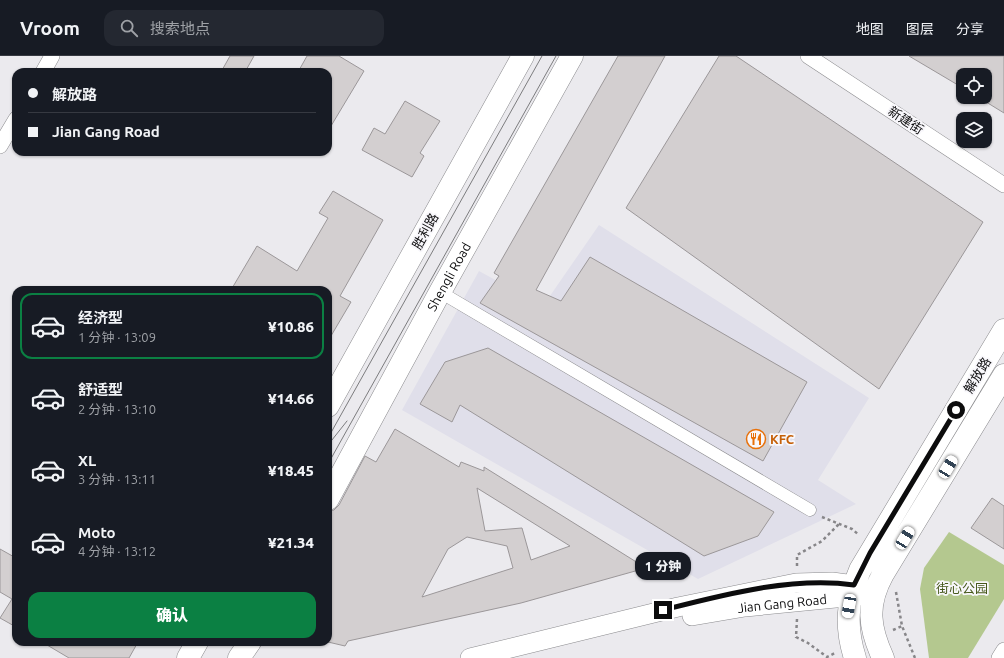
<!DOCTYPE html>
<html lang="zh">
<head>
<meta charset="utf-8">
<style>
  :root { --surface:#171b24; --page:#242831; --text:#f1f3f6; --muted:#9ea1a6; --line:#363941; --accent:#0b8043 }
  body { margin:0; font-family:Ubuntu,"Noto Sans SC",sans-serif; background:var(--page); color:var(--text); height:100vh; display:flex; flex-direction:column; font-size:15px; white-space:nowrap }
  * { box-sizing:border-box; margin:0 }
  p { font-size:13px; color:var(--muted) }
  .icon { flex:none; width:22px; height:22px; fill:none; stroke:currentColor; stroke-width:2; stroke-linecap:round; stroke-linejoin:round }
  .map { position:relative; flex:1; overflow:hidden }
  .sheet { position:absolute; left:12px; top:230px; width:320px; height:360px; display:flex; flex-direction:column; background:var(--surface); border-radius:12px; box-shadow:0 1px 3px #0004 }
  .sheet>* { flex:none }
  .hud { position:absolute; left:12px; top:12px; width:320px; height:88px; border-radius:12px; box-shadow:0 1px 3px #0004; display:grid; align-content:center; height:88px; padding:0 16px; background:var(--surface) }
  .tools { position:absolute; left:956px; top:12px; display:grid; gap:8px }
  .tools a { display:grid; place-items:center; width:36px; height:36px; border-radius:8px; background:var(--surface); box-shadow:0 1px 3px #0004; font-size:20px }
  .end { position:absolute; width:18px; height:18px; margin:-9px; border:5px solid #0c0c0d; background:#fff; box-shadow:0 0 0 2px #fff }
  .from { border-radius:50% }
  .bubble { position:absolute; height:28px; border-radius:12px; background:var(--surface); box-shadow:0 1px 3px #0004; font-size:13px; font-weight:800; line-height:28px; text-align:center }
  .car { position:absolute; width:12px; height:24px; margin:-12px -6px; border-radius:5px; box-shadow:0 0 3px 1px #0007; background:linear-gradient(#fff 24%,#345 0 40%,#fff 0 76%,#345 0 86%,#fff 0) }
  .hud b { display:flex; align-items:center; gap:14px; height:38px; font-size:15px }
  .hud b+b { border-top:1px solid var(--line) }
  .hud i { width:10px; height:10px; background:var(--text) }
  ul { padding:7px 0 0; list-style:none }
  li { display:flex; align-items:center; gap:12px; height:66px; margin:0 8px 6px; padding:0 8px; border:2px solid transparent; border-radius:12px }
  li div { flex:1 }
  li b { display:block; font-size:15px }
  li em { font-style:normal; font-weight:800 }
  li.current { border-color:var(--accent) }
  li>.icon { width:36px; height:36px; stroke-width:1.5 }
  .primary-button { display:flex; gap:8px; margin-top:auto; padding:8px 16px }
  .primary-button a { flex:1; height:46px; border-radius:12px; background:var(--accent); color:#fff; font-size:16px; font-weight:800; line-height:46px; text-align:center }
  header { display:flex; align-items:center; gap:24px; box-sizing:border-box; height:56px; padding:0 20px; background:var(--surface); border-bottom:1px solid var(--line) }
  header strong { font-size:19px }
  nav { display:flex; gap:22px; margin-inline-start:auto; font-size:14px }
  .search { width:280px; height:36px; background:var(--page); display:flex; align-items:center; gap:10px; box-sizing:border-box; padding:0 14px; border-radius:12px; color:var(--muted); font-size:15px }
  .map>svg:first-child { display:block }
  .built { fill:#e0dfea }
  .green { fill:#b4c88f }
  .building { fill:#d3cfd0; stroke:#9b9799; fill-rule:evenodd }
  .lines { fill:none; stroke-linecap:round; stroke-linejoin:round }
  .pedestrian-casing { stroke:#8b8b8e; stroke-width:13 }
  .minor-casing { stroke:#8b8b8e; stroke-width:16 }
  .tertiary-casing { stroke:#8b8b8e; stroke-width:20 }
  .secondary-casing { stroke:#8b8b8e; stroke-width:23 }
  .primary-casing { stroke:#8b8b8e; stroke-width:23 }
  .path { stroke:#878689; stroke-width:2.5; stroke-dasharray:3 3; stroke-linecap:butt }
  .pedestrian { stroke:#fff; stroke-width:12 }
  .minor { stroke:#fff; stroke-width:15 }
  .tertiary { stroke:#fff; stroke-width:19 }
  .secondary { stroke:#fff; stroke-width:22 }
  .primary { stroke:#fff; stroke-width:22 }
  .tram { stroke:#7c7c7e; stroke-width:1 }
  .route { stroke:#0c0c0d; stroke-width:5 }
  .labels { text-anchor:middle; stroke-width:3.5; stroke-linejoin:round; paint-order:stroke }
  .street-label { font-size:13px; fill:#0c0c0d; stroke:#f8f7fb }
  .food-label { font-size:13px; font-weight:bold; fill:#c56008; stroke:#f8f7fb; text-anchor:start }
  .park-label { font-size:13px; fill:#46581b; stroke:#f8f7fb }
</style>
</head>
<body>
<header>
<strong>Vroom</strong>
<div class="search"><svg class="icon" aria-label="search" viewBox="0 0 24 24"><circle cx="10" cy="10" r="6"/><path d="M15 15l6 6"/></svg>搜索地点</div>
<nav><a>地图</a><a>图层</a><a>分享</a></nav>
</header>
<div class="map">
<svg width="1004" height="602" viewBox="0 0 1004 602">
  <rect width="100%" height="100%" fill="#ebeaee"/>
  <path class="built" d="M599,169L869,342L818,424L856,448L698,523L402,354L479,215L543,250Z"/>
  <path class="green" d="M949,476L1004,509V543L968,602H929L920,533L924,512Z"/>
  <path class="building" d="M230,0H254L245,16H221Z
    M307,0H339L364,15L328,75V16H298Z
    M618,0H665L536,234L561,245L590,201L807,326L763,405L480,247L499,220L494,217Z
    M719,0H736L983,166L879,333L626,152Z
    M909,0H1004V57L978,41H985V19H963V32Z
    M405,45L440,65L420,97L424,100L412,121L362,94L374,72L385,78Z
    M333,135L383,164L340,240L351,246L328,285V234H231L257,190L297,215L328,162L319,157Z
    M488,292L774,456L758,480L704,500L460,349L452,366L420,348L445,306Z
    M395,373L459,411L461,406L484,415V411L646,512L521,547L348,585L345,590L328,586V455L334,454L339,449L365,400L376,406ZM477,432L506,450L570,490L531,504L522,472L485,475ZM467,481L507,490L513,512L422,541L448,493Z
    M992,442L1004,450V493L971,472Z
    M0,493L16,502V571L0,562L12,543L0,536Z
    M42,586H138L129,602H69Z"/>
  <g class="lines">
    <defs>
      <path id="pedestrian" d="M440,236L810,454"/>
      <path id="minor" d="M808,0L1004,129
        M43,16L52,0
        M0,90L16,63
        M999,602L1004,594"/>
      <g id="tertiary">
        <path id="s1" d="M692,560L745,551L866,539"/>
        <path d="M470,602L678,551L796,527L832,526L854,529L869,535"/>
      </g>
      <g id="secondary">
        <path d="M328,350L523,0"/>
        <path id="s2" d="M328,443L440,236L572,0"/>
        <path d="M188,602L197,586"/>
        <path d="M239,602L250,586"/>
      </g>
      <path id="primary" d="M855,602C845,571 847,544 860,514L1004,274
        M883,602C869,571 866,549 883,518L1004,319"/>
    </defs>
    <use href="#pedestrian" class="pedestrian-casing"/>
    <use href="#minor" class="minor-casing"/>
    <use href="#tertiary" class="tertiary-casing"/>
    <use href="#secondary" class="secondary-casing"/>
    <use href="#primary" class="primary-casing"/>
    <path class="path" d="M822,461L852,473L859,479
      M797,510V499L822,485L839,468
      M896,536L902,570L915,602
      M797,563L796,581L808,587L827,601L835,597
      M893,574L902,570"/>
    <use href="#pedestrian" class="pedestrian"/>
    <use href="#minor" class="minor"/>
    <use href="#tertiary" class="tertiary"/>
    <use href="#secondary" class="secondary"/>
    <use href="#primary" class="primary"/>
    <path class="tram" d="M328,382L542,0
      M328,389L347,365
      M328,408L556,0"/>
  </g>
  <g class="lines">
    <path class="route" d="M663,554C722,539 793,520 854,529L870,497L956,354"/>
  </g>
  <defs>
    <symbol id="restaurant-ring" viewBox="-11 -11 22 22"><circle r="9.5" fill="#f8f7fb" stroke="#e8710a" stroke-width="1.5"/><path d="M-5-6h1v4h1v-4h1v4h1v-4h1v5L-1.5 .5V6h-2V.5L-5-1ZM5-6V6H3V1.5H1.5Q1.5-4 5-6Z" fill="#e8710a"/></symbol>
  </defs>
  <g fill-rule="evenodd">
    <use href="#restaurant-ring" x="745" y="372" width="22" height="22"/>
  </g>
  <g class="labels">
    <g class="street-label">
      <text transform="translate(906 64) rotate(33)" y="5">新建街</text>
      <text transform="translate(425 175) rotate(-61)" y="5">胜利路</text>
      <text dy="5" stroke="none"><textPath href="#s2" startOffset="253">Shengli Road</textPath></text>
      <text transform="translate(977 319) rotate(-59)" y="5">解放路</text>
      <text dy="5" stroke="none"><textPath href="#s1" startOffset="91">Jian Gang Road</textPath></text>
    </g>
    <g class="food-label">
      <text x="770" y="388">KFC</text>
    </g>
    <g class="park-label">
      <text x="962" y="537">街心公园</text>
    </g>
  </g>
</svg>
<div class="tools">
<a><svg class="icon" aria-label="locate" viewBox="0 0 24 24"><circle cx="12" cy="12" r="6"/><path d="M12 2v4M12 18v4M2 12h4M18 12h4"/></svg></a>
<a><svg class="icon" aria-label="layers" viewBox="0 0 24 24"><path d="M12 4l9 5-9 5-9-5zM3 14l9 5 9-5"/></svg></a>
</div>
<i class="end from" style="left:956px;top:354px"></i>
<i class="end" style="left:663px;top:554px"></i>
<div class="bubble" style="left:635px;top:496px;width:56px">1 分钟</div>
<i class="car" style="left:948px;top:411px;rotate:31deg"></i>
<i class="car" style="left:905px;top:482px;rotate:31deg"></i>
<i class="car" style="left:849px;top:550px;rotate:190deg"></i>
<div class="hud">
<b><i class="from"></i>解放路</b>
<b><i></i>Jian Gang Road</b>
</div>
<section class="sheet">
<ul>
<li class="current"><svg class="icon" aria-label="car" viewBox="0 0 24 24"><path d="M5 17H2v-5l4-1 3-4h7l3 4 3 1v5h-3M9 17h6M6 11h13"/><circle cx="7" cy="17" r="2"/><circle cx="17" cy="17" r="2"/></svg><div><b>经济型</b><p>1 分钟 · 13:09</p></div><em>¥10.86</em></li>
<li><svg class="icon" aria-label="car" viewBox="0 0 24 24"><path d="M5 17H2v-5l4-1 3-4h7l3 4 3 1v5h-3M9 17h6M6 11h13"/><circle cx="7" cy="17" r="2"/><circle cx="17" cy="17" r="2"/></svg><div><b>舒适型</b><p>2 分钟 · 13:10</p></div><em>¥14.66</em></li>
<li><svg class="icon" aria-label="car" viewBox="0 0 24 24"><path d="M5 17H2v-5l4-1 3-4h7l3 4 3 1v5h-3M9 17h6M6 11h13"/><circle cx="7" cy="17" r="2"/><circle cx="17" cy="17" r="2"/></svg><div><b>XL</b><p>3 分钟 · 13:11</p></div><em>¥18.45</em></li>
<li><svg class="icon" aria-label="car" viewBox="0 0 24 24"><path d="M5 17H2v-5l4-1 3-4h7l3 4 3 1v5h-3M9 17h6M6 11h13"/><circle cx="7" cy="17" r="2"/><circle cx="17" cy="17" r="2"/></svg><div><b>Moto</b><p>4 分钟 · 13:12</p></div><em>¥21.34</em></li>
</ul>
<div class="primary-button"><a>确认</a></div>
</section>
</div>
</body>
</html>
